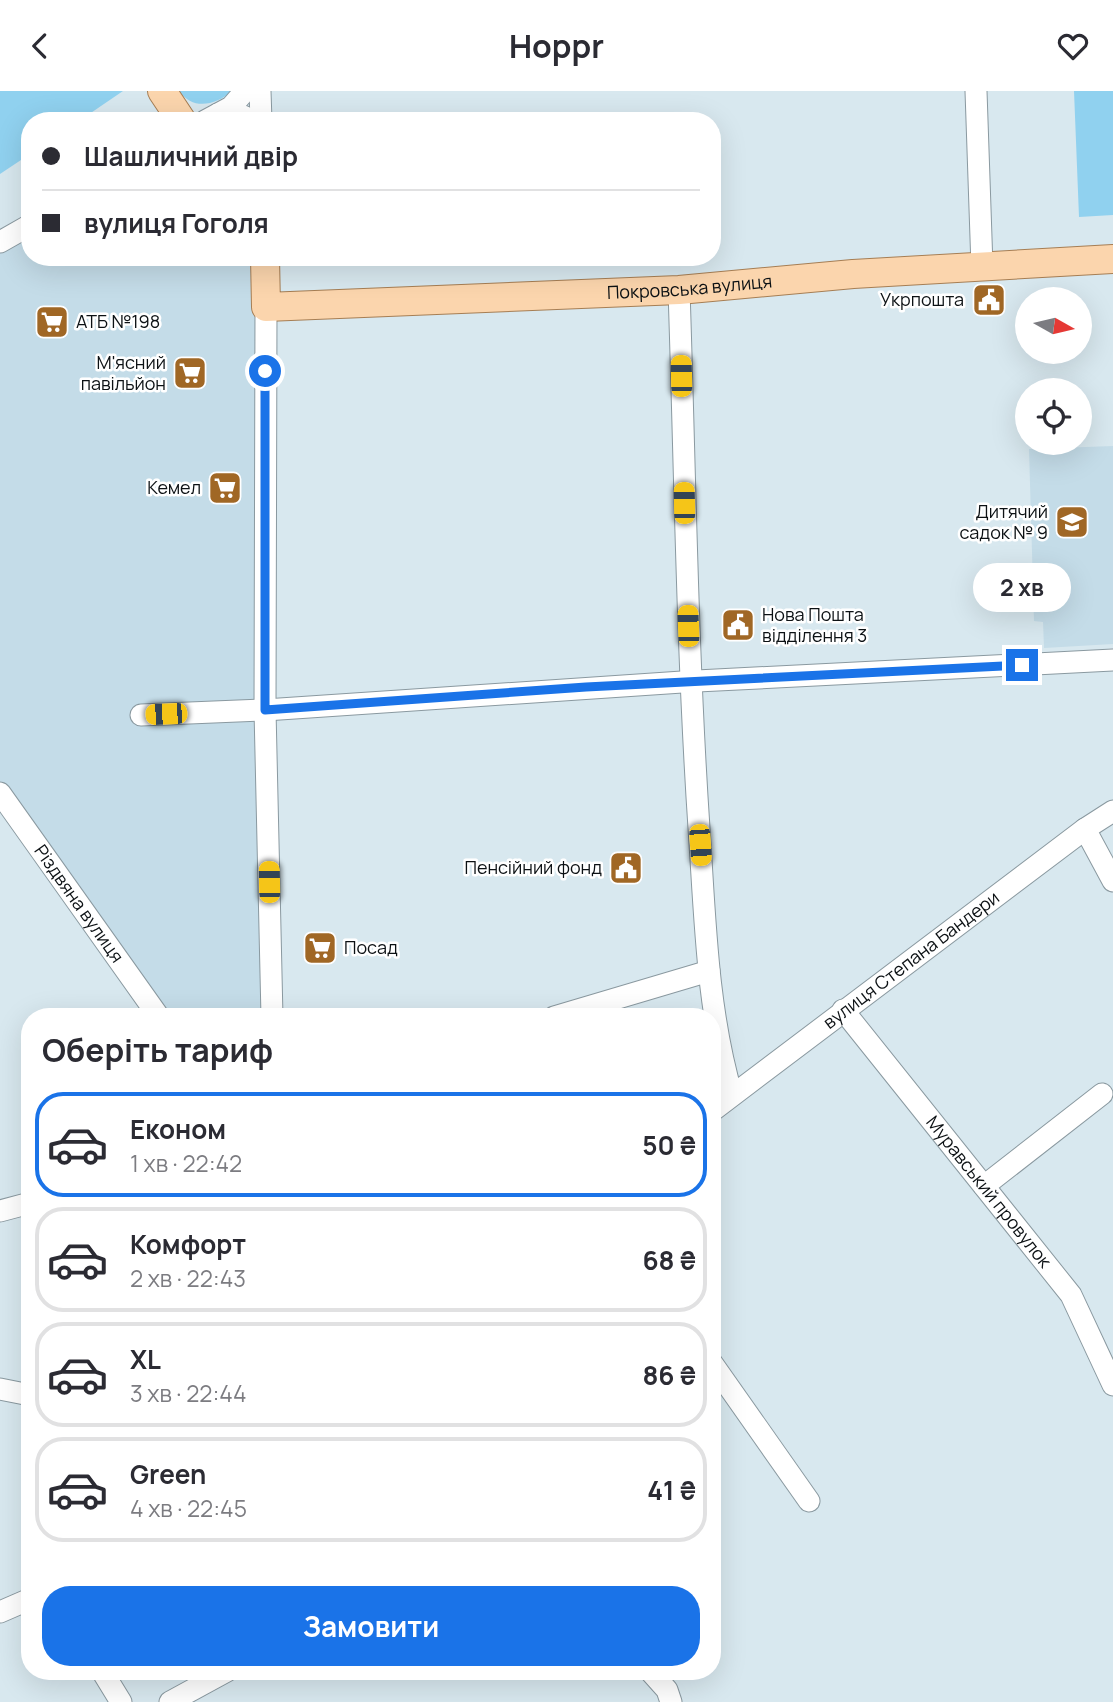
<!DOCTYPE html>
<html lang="uk">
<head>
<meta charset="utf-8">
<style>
  :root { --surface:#fff; --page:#f7f7f7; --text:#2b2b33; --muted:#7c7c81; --line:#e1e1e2; --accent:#1a73e8 }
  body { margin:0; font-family:Manrope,sans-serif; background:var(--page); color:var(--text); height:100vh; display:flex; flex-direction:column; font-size:26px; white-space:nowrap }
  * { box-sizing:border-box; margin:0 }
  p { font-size:23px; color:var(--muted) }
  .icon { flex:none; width:38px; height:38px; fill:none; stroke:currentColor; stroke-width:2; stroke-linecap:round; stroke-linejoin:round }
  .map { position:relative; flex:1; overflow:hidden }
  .side { position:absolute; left:21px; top:917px; width:700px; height:672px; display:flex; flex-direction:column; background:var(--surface); border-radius:28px; box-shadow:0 7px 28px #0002 }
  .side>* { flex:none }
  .guide { position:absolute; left:21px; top:21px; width:700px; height:154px; border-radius:28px; box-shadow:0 7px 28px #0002; display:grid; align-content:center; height:154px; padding:0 21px; background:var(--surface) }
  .needle { width:46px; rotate:98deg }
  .controls { position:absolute; left:1015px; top:196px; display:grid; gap:14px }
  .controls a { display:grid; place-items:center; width:77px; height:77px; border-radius:50%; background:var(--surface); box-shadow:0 7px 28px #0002; font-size:35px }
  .end { position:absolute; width:32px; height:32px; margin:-16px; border:9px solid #1a73e8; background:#fff; box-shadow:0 0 0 4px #fff }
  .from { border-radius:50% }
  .bubble { position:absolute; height:49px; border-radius:24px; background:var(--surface); box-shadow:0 7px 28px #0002; font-size:23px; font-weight:700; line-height:49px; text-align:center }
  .car { position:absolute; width:21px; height:42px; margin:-21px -10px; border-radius:9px; box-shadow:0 0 5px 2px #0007; background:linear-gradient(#f5c518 24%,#345 0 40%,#f5c518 0 76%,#345 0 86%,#f5c518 0) }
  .guide b { display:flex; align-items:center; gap:24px; height:66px; font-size:26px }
  .guide b+b { border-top:2px solid var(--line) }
  .guide i { width:18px; height:18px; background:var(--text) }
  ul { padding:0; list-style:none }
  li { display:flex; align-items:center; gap:21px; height:105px; margin:0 14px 10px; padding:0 7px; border:4px solid var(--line); border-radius:28px }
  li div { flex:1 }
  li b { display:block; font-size:26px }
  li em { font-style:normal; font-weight:700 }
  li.current { border-color:var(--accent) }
  li>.icon { width:63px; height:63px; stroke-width:1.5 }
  h2 { padding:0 21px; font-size:32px; line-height:84px }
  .button { display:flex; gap:14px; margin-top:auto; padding:14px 21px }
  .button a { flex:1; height:80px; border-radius:28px; background:var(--accent); color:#fff; font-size:28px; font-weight:700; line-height:80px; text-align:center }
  header { display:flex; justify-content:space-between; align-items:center; height:91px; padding:0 21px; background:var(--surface); font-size:32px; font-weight:700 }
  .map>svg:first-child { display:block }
  .built { fill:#c4dce8 }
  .green { fill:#90d1ef }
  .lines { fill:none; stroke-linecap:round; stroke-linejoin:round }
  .minor-casing { stroke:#8a99a0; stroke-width:23 }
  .major-casing { stroke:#a67e54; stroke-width:30 }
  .minor { stroke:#fff; stroke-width:21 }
  .major { stroke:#fbd5ad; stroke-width:28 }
  .route { stroke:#1a73e8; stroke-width:9 }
  .labels { text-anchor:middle; stroke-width:5; stroke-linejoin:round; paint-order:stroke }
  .street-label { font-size:18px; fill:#0c1114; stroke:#fff }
  .poi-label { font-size:18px; fill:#0c1114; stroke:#fff; text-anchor:end }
</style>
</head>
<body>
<header><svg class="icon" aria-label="back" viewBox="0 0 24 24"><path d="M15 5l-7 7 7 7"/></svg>Hoppr<svg class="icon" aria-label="heart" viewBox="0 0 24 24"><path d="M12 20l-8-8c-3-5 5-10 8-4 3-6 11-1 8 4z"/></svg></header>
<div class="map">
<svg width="1113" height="1611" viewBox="0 0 1113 1611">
  <rect width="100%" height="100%" fill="#d8e8ef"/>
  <path class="built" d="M30,134V166H265L272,926H159L0,702V151Z
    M1113,355V553L1044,557L1043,531L1034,530L1029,358Z"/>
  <path class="green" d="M0,0H123L79,30H30V63L0,83Z
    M179,0H232C216,14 193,20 179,0Z
    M1074,0H1113V124L1079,126Z"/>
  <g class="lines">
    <defs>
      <g id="minor">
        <path d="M260,0L261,30"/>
        <path d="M976,0L982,176"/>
        <path d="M218,23C231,22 241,22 252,30"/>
        <path d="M205,30L231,16L245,0"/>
        <path d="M0,151L30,134"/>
        <path d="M679,199C685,378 687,558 699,737C705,826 707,919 732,1004"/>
        <path d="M266,216L265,619L272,926"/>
        <path d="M141,624L265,619L697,590L1113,569"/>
        <path id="s1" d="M0,702L159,926"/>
        <path d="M1085,738L1113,790"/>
        <path id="s2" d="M843,919L1071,1204L1113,1294"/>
        <path d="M554,926L709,880"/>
        <path id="s3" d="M712,1020L1085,738L1113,720"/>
        <path d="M984,1095L1102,1003"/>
        <path d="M0,1120L30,1112"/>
        <path d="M712,1272L809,1410"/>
        <path d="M0,1298L30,1304"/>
        <path d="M0,1521L30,1508"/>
        <path d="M102,1580L121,1611"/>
        <path d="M650,1580L667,1599L671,1611"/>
        <path d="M170,1611L227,1580"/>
      </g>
      <g id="major">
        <path d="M162,0L182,30"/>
        <path id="s4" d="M265,166L266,216L679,199L853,183L1113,168"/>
      </g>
    </defs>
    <use href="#minor" class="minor-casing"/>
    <use href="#major" class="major-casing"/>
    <use href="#minor" class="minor"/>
    <use href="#major" class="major"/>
  </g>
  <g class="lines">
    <path class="route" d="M265,280V619L586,596L1022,574"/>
  </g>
  <defs>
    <symbol id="civic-square" viewBox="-11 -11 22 22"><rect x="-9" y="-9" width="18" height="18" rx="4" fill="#a06725" stroke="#fff"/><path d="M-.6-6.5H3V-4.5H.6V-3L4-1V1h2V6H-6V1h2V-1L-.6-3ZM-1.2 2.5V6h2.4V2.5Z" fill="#fff"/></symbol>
    <symbol id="supermarket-square" viewBox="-11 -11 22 22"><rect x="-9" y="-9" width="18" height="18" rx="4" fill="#a06725" stroke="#fff"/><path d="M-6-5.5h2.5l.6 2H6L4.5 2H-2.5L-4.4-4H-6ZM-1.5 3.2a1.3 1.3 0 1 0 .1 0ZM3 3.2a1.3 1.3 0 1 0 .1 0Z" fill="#fff"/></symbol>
    <symbol id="school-square" viewBox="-11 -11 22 22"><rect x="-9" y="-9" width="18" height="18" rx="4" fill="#a06725" stroke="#fff"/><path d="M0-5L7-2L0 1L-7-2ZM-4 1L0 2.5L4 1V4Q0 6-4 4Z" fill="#fff"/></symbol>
  </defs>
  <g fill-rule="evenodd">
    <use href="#civic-square" x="970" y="190" width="38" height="38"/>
    <use href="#supermarket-square" x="33" y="212" width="38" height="38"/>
    <use href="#supermarket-square" x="171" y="263" width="38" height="38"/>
    <use href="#supermarket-square" x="206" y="378" width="38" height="38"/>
    <use href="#school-square" x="1053" y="412" width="38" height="38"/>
    <use href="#civic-square" x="719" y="515" width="38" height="38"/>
    <use href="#civic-square" x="607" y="758" width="38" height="38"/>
    <use href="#supermarket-square" x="301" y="838" width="38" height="38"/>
  </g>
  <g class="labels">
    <g class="street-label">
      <text dy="6" stroke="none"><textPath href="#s4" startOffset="474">Покровська вулиця</textPath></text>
      <text dy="6" stroke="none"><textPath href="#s1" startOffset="136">Різдвяна вулиця</textPath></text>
      <text dy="6" stroke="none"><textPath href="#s3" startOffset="250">вулиця Степана Бандери</textPath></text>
      <text dy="6" stroke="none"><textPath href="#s2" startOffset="233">Муравський провулок</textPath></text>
    </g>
    <g class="poi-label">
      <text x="964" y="215">Укрпошта</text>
      <text x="76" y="237" text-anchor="start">АТБ №198</text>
      <text x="166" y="278">М'ясний<tspan x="166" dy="21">павільйон</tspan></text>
      <text x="201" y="403">Кемел</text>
      <text x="1048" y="427">Дитячий<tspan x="1048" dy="21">садок № 9</tspan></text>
      <text x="762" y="530" text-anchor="start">Нова Пошта<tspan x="762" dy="21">відділення 3</tspan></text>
      <text x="602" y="783">Пенсійний фонд</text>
      <text x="344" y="863" text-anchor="start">Посад</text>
    </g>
  </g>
</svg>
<div class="controls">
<a><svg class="needle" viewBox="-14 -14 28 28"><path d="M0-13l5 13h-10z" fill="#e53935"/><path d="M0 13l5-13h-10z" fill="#7c7c81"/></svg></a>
<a><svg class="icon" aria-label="locate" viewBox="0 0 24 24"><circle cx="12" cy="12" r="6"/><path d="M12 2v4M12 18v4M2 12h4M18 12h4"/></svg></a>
</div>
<i class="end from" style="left:265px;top:280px"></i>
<i class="end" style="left:1022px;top:574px"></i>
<div class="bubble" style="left:973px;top:472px;width:98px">2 хв</div>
<i class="car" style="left:681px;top:285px;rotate:359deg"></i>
<i class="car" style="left:684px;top:412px;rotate:359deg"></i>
<i class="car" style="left:688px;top:535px;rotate:358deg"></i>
<i class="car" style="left:166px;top:623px;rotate:268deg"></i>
<i class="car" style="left:700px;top:754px;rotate:176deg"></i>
<i class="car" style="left:269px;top:791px;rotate:359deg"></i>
<div class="guide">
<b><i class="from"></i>Шашличний двір</b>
<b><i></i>вулиця Гоголя</b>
</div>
<section class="side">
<h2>Оберіть тариф</h2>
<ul>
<li class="current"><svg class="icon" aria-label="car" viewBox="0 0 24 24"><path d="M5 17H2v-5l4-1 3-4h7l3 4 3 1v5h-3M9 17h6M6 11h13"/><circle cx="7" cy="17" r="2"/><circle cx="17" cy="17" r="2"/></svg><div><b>Економ</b><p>1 хв · 22:42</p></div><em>50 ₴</em></li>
<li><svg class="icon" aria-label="car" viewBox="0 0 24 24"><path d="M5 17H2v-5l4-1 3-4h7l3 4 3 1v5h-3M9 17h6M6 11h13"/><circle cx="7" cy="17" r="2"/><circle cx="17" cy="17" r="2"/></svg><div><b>Комфорт</b><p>2 хв · 22:43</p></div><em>68 ₴</em></li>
<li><svg class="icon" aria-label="car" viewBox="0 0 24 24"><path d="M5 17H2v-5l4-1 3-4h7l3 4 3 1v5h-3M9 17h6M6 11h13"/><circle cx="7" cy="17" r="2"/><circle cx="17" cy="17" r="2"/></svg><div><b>XL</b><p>3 хв · 22:44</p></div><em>86 ₴</em></li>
<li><svg class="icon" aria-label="car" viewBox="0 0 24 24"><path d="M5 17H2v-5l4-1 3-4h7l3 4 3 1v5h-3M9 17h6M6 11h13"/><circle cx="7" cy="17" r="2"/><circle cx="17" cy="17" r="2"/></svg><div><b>Green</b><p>4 хв · 22:45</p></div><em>41 ₴</em></li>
</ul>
<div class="button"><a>Замовити</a></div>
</section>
</div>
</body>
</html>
